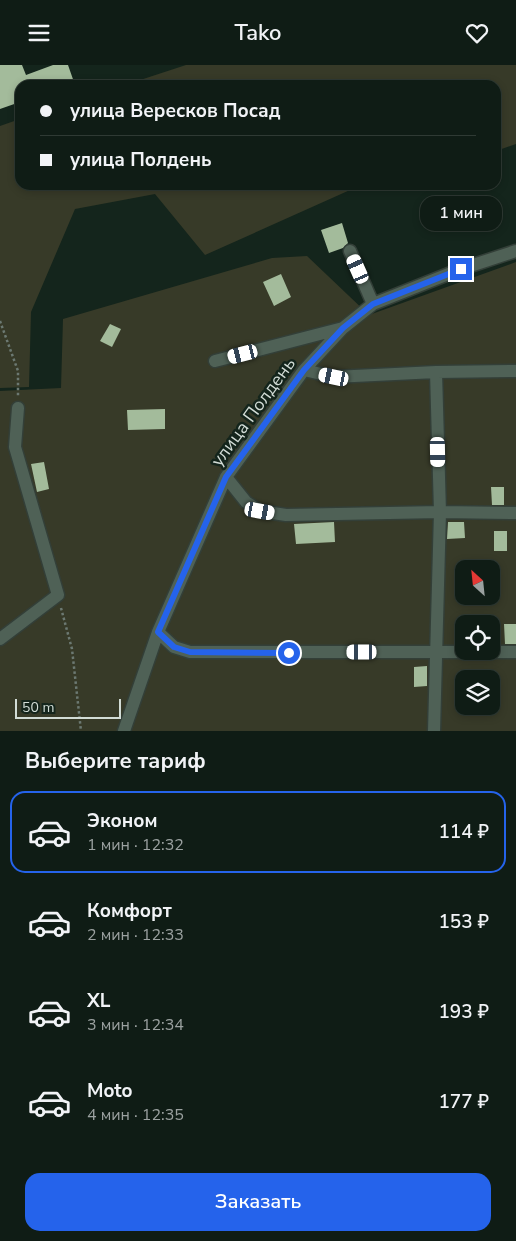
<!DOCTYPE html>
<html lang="ru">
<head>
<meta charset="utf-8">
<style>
  :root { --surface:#0f1c15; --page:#18251e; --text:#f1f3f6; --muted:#9ba1a0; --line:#2f3a34; --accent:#2563eb }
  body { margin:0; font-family:"Nunito Sans",sans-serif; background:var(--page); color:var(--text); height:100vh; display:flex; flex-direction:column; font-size:19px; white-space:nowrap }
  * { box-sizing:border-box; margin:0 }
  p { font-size:16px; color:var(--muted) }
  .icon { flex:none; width:28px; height:28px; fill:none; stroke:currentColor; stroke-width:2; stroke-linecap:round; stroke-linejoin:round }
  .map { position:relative; height:666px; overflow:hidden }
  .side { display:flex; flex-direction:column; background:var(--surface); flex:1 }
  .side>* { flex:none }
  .hud { position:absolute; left:15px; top:15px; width:486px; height:110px; border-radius:15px; box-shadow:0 2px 8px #0003,0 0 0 1px var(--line); display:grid; align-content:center; height:110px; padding:0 25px; background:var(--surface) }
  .needle { width:32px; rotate:333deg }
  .fabs { position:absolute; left:455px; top:495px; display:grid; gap:10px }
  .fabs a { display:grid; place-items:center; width:45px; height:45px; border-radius:10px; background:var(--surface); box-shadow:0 2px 8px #0003,0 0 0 1px var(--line); font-size:25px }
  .scale { position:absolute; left:15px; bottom:12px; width:106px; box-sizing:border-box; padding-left:5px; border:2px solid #d2dcd6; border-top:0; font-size:14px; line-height:18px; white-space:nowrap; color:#d2dcd6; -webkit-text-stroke:4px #14251c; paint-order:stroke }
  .end { position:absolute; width:22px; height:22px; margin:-11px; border:6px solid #2563eb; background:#fff; box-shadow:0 0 0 2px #fff }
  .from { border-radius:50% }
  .bubble { position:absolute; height:35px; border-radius:15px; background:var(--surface); box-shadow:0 2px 8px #0003,0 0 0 1px var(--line); font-size:16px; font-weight:600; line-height:35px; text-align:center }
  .car { position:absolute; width:15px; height:30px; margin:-15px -8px; border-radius:6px; box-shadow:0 0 4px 1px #0007; background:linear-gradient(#fff 24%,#345 0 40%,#fff 0 76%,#345 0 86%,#fff 0) }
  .hud b { display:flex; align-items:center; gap:18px; height:48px; font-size:19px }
  .hud b+b { border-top:1px solid var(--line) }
  .hud i { width:12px; height:12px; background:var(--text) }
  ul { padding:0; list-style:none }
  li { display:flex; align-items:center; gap:15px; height:82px; margin:0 10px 8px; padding:0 15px; border:2px solid transparent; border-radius:15px }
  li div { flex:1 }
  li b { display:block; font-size:19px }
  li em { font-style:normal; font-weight:600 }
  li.active { border-color:var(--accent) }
  li>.icon { width:45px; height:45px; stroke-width:1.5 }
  h2 { padding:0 25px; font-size:22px; line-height:60px }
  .action { display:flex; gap:10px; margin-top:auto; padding:10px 25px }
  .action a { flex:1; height:58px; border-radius:15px; background:var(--accent); color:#fff; font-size:20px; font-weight:600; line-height:58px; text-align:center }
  header { display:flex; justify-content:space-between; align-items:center; height:65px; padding:0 25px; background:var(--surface); font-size:22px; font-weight:600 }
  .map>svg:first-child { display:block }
  .green { fill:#373a28; fill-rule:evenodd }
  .building { fill:#a3bb9b }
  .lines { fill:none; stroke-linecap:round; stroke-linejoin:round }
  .minor-casing { stroke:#333f38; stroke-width:15 }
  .path { stroke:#6c7972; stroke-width:2.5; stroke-dasharray:2.5 2.5; stroke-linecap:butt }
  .minor { stroke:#4f6156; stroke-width:12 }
  .route { stroke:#2563eb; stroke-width:6 }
  .labels { text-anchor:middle; stroke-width:5; stroke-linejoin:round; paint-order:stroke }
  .street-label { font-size:18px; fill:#d2dcd6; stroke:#14251c }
</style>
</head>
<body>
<header><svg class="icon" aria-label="menu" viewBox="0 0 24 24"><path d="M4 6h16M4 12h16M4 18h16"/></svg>Tako<svg class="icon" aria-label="heart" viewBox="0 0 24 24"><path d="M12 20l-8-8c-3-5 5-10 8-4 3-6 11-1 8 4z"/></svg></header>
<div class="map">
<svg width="516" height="666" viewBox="0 0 516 666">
  <rect width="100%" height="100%" fill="#14251c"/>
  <path class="green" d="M186,0H516V79L496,86V20H125Z
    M20,54V120H370L350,125L205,190L155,129L75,144L31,247L29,322L0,323V61Z
    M307,191L369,250L516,197V666H0V326L61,323L63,254L272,193ZM464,504H491V531H464ZM464,559H491V586H464ZM464,614H491V641H464Z"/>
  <path class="building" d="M0,0H22L26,10L53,0H68L75,20H20V37L0,44Z
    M342,158L348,178L343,183L329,188L321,165Z
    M281,209L291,232L274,241L263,217Z
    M110,259L121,264L112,282L100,276Z
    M165,344V364L128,365L127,345Z
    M44,397L49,424L37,427L31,399Z
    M491,422H504V440H492Z
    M334,457L335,477L296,479L294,459Z
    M448,457H464L465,473L447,474Z
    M494,466H507V486H494Z
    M504,559H516V579H505Z
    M427,601V621L414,622V602Z"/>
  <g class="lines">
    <defs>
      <path id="minor" d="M350,186L373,239
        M215,296L343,263
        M304,305L334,312L436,307L516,306
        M226,412L246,437L260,446L286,450L440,447L516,448
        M158,567L174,582L190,587H516
        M0,574L58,530L15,382L18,343
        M124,666L158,567L226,412L304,305L343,263L373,239L461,204L516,186
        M434,666L440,447L436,307"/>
    </defs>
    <use href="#minor" class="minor-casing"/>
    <path class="path" d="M0,256L18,306V331
      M61,543L72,584L81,666"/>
    <use href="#minor" class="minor"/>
  </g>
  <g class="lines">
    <path class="route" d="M289,588L190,587L174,582L158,567L226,412L304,305L343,263L373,239L461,204"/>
  </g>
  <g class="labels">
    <g class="street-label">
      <text transform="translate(253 347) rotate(-54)" y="6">улица Полдень</text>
    </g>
  </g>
</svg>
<div class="fabs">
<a><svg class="needle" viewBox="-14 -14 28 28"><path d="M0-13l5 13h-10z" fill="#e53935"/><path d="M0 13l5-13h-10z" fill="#9ba1a0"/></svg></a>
<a><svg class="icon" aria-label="locate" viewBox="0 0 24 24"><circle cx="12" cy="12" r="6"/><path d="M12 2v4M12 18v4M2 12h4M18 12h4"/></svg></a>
<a><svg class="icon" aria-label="layers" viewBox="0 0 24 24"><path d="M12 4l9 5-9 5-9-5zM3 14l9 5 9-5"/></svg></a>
</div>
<div class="scale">50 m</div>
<i class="end from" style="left:289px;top:588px"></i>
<i class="end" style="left:461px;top:204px"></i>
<div class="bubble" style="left:420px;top:131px;width:82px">1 мин</div>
<i class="car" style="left:358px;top:204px;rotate:336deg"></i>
<i class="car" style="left:243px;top:289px;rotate:256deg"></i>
<i class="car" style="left:334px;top:312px;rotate:282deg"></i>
<i class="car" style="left:438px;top:387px;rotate:179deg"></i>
<i class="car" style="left:260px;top:446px;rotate:100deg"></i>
<i class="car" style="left:362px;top:587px;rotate:270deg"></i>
<div class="hud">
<b><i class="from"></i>улица Вересков Посад</b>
<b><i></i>улица Полдень</b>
</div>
</div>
<section class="side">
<h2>Выберите тариф</h2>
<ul>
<li class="active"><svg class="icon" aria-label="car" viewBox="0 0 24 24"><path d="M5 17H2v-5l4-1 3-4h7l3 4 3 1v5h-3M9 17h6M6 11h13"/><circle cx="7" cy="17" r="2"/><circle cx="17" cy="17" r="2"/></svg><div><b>Эконом</b><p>1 мин · 12:32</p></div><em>114 ₽</em></li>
<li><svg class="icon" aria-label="car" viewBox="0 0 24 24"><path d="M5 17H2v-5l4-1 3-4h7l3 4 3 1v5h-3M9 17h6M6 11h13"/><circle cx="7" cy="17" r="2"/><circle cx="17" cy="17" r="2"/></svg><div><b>Комфорт</b><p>2 мин · 12:33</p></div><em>153 ₽</em></li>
<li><svg class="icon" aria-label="car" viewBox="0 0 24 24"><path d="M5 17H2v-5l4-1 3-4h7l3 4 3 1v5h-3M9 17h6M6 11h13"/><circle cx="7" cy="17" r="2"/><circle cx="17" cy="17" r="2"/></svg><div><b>XL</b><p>3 мин · 12:34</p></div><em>193 ₽</em></li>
<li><svg class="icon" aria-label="car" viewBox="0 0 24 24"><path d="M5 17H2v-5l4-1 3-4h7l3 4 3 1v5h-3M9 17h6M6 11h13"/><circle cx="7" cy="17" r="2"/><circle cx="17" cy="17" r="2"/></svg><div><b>Moto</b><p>4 мин · 12:35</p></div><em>177 ₽</em></li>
</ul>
<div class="action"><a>Заказать</a></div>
</section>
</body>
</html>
